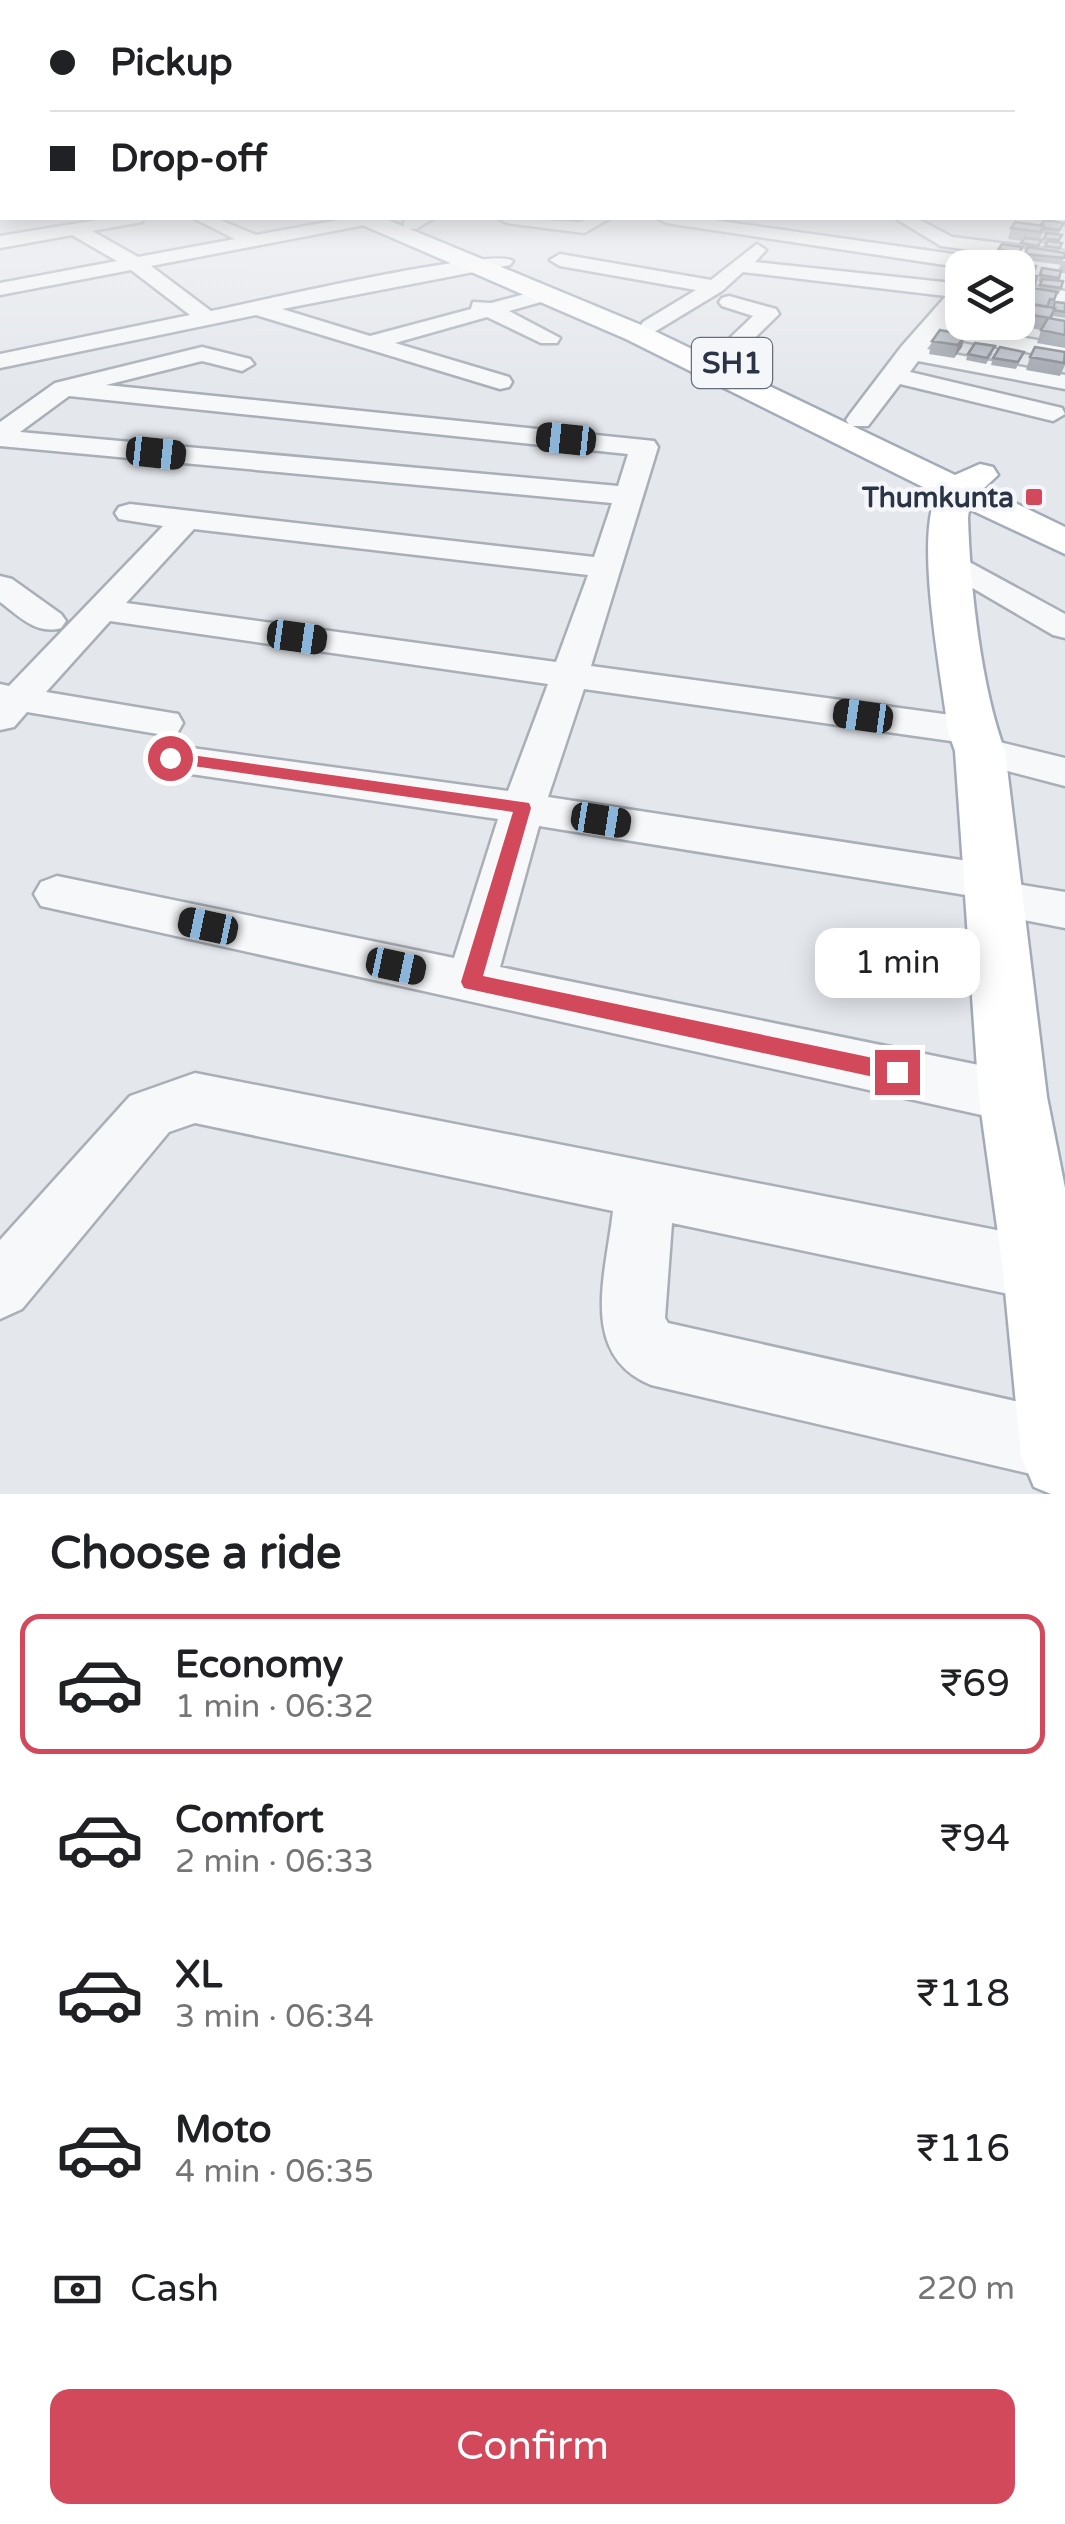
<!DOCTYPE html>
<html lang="en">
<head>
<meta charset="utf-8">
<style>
  :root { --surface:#fff; --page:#f6f6f6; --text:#202124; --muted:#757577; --line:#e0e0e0; --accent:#d1495b }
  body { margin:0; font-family:"Varela Round",sans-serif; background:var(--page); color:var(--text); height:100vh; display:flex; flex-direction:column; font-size:38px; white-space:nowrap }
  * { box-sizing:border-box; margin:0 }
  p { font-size:32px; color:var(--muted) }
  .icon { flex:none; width:55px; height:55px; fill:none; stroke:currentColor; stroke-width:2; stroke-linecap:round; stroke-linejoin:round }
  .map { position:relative; height:1494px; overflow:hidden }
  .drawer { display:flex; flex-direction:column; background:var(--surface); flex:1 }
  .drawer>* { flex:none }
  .top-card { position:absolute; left:0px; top:0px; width:1065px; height:220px; box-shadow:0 5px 25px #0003; display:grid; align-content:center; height:220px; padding:0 50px; background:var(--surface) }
  .tools { position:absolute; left:945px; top:250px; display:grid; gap:20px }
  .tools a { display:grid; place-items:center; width:90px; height:90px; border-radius:20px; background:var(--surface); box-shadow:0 5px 25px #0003; font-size:50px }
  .end { position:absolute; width:45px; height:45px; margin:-22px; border:12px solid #d1495b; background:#fff; box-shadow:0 0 0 5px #fff }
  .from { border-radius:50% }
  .bubble { position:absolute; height:70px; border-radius:20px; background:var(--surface); box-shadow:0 5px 25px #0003; font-size:32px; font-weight:600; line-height:70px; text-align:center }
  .car { position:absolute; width:30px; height:60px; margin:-30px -15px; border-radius:12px; box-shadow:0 0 8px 2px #0007; background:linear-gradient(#222 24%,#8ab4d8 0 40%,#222 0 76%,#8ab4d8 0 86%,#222 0) }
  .top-card b { display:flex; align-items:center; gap:35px; height:95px; font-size:38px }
  .top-card b+b { border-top:2px solid var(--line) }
  .top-card i { width:25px; height:25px; background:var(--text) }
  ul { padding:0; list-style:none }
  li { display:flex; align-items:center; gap:30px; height:140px; margin:0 20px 15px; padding:0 30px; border:5px solid transparent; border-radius:20px }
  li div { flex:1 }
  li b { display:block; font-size:38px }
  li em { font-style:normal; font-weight:600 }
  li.selected { border-color:var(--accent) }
  li>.icon { width:90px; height:90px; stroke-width:1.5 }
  h2 { padding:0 50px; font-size:45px; line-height:120px }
  .pay { display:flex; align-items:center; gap:25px; height:110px; padding:0 50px; font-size:38px }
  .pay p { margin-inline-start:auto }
  .button { display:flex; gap:20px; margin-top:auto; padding:20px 50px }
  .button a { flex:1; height:115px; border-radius:20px; background:var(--accent); color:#fff; font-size:40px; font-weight:600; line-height:115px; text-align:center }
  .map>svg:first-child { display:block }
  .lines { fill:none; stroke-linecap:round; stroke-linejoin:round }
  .minor-casing { stroke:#a9aeb7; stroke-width:5 }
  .major-casing { stroke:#a3abb8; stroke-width:5 }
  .minor { fill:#f7f8fa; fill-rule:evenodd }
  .major { fill:#fff; fill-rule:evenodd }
  .wall { fill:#a1a5ae; fill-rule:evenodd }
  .shaded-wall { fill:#83868d }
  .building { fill:#bbc0ca; stroke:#83868d; stroke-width:2.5 }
  .route { fill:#d1495b }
  .poi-dot { fill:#d1495b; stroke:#f4f6f9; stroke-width:4 }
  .labels { text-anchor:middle; stroke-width:9; stroke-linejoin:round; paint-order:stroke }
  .far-poi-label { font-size:28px; font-weight:bold; fill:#2b3445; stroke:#f4f6f9; text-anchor:end }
  .shield { fill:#f4f6f9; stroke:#676e7b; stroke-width:2.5 }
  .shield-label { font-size:30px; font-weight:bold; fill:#2b3445 }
</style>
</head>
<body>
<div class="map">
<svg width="1065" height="1494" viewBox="0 0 1065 1494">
  <rect width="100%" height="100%" fill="#e4e7ec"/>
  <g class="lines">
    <defs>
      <path id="minor" d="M1062,183H1065V193H1062Z
        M1062,213L1065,223L1055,222L1053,218H1062Z
        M110,218H144L142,222L92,231L138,257L235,239L193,218H215L256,235L350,218H378L370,224L151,266L211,311C251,303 495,246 513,261L510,265L282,309L370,336L471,309L473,302L491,303L548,288L555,290L558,294L555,298L509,311L560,338L557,343H541L487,317L395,343L509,377L512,382L509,387L500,389L256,315L0,368V354L190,315L131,270L0,295V283L117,261L72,235L0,248V236Z
        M412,218H434L416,229H404V221Z
        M498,218L581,222L589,218H610L584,233L507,223Z
        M657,218H699L981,258L991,264L988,268H965L666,223Z
        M895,218H916L952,237L1065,251V263L941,246Z
        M757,244L766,250L755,262L962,284V303L946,324L1065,345V359L937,336L927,349L1065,375V389L918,361L910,372L1062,408L1065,414L1053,421L900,384L868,426H850L846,420L850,414L901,347L946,296L743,272L722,291L651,334L640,327L643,322L696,290L560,266L550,260L560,254L711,280Z
        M1018,284L1065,291V303L1018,296Z
        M729,296L776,309L779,314L729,363L721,365L709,358L753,316L722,306L719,302L722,298Z
        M202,347L250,359L254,364L242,371L202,361L106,385L654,441L658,447L591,666L973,718L987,722L993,731L987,739L1065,758V786L966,760L960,751L965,743L584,689L548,797L994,865L1010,870L1016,884L1065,892V928L978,911L972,896L539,826L500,967L1013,1072L1032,1079L1040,1097L1032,1115L1013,1122L41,906L34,894L41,882L57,876L454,958L498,819L170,771L156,767L150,758L156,749L170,745L508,791L548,684L110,621L46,692L178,714L183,723L178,732L164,735L27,712L14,727L0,730V684L9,686L163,526L119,519L115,513L119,507L130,504L594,557L612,503L0,446V422L55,383ZM69,396L628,454L618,486L20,432ZM194,529L588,575L556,662L126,603Z
        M951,552L1065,614V638L1053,635L940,569L935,562L940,555Z
        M0,576L12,579L61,614L66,621L61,628C36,635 19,616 0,602Z
        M195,1073L1042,1239L1064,1248L1065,1290L1042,1301L672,1223L665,1318L668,1323L1064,1412L1065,1482L651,1385C578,1355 606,1274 613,1211L195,1123L169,1132L22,1309L0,1319V1240L130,1096Z"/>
      <path id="major" d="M356,218H383L646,327L955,475L980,464L993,467L998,475L984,488L1065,527V554L969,509L968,518C970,586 981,688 1005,751L1047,1097L1065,1188V1494H1051L1034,1487L1021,1456L1003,1270L979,1097L955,751L948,731C942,677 914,539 937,494L626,339L358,223Z"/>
    </defs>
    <use href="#minor" class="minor-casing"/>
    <use href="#major" class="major-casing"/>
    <use href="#minor" class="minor"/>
    <use href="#major" class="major"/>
  </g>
  <path class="wall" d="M1064,223L1058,235L1059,243H1062L1059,252L1065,253L1063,261H1065V273H1061L1058,281H1063L1059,294H1056L1052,306L1048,305V307L1053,308L1065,303V318L1053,316L1052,319L1065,321V348L1037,343L1041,330L1016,325L1020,313L1029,304L1033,290L1024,288L1022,296L1026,297L1020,312H1018V268L1013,265L989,263L997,261L998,250L1020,247L1022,241L1008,239L1011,228ZM1042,234H1046L1042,244H1046L1044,250L1038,249ZM1022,249L1027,250L1024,259L1061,264L1058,270L1042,268L1038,281L1041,282L1039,289L1033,288L1037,276H1033L1036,266L1020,264L1023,261L1020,254Z
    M962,301V322H991L984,334L956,329L959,317L953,316L955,310Z
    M940,330L962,347L954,358L929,354L932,341Z
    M1024,352L1016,369L991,365L993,358Z
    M1065,352V365L1060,376L1026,370L1030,357Z
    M993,353L986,364L966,360L968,354Z"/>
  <path class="shaded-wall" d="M965,335L962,347L954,358L958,345Z"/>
  <path class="building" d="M1044,220L1064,223L1059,230L1043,228L1044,226L1041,225Z
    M1015,222L1044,226L1040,232L1011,228Z
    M1047,233L1062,235L1059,240L1044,238Z
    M1025,238L1042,240L1038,246L1021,243Z
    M1048,241L1062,243L1060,248L1045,246Z
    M1002,244L1022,247L1018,254L1024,255L1021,260L998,257L1003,250H998Z
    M1028,247L1065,253L1064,258L1025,254Z
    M991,260L1014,263L1010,268L1011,266L989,263Z
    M980,262L1011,266L978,268Z
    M1016,264L1036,266L1033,273L1018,271V268H1014Z
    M1042,268L1061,271L1059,278L1040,275Z
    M1018,274L1037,276L1035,284L1018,281Z
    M1042,279L1063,281L1061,288L1040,285Z
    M1018,286L1025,287L1021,296L1026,297L1022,306L1018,305L1019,302H1018Z
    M1033,288L1057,292L1054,300L1050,299L1047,307L1030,304Z
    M962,301V311L955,310Z
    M1055,302L1065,303V312L1054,310L1055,308H1053Z
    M1026,303L1055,308L1050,318L1020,313Z
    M1048,318L1065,321V335L1041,330Z
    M940,330L965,335L958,345L932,341Z
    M975,343L995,346L987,358L968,354Z
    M1000,347L1024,352L1018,362L993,358Z
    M1035,347L1065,352L1064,363L1030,357Z"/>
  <linearGradient id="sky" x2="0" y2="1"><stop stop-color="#8bb4dd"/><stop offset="0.46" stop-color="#f3f4f6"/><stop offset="1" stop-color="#f3f4f6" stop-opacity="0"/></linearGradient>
  <rect width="1065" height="390" fill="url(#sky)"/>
  <path class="route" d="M170,752L529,803L531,808L483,976L897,1063L905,1065L908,1072L905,1079L897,1082L464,988L461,982L513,812L165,762L162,758Z"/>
  <rect class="poi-dot" x="1024" y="487" width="20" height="20" rx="5"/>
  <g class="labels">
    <g class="far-poi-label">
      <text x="1014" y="507">Thumkunta</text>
    </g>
    <rect class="shield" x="692" y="338" width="80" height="50" rx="8"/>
    <g class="shield-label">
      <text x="732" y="373">SH1</text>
    </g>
  </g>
</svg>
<div class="tools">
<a><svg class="icon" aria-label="layers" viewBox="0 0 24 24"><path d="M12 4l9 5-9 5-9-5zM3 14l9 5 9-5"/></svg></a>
</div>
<i class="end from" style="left:170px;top:758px"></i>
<i class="end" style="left:897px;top:1072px"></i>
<div class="bubble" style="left:815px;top:928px;width:165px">1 min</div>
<i class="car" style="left:566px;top:439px;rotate:276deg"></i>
<i class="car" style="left:156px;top:453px;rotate:96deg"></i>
<i class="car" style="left:297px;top:637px;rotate:98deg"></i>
<i class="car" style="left:863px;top:716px;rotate:278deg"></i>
<i class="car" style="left:601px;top:820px;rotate:99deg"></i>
<i class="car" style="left:208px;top:926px;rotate:282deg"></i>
<i class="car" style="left:396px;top:966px;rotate:102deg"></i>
<div class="top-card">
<b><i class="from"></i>Pickup</b>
<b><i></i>Drop-off</b>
</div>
</div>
<section class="drawer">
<h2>Choose a ride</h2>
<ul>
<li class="selected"><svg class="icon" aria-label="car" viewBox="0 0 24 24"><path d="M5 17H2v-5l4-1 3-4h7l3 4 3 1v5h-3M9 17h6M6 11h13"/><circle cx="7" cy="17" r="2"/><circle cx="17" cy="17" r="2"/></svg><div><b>Economy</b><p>1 min · 06:32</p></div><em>₹69</em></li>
<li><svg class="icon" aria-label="car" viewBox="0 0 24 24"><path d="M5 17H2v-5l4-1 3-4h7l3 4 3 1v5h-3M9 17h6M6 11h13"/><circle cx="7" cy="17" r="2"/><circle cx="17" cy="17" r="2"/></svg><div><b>Comfort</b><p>2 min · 06:33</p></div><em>₹94</em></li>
<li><svg class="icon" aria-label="car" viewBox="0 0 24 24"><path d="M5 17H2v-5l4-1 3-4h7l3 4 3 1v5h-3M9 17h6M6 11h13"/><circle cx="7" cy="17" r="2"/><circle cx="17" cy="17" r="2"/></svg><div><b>XL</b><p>3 min · 06:34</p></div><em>₹118</em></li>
<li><svg class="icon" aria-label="car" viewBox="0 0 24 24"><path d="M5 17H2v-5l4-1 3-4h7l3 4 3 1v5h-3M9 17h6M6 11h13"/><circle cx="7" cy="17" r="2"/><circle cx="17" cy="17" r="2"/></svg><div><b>Moto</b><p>4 min · 06:35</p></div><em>₹116</em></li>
</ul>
<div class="pay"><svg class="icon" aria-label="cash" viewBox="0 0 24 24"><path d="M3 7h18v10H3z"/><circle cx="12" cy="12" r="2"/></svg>Cash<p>220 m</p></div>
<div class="button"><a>Confirm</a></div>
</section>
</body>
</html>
